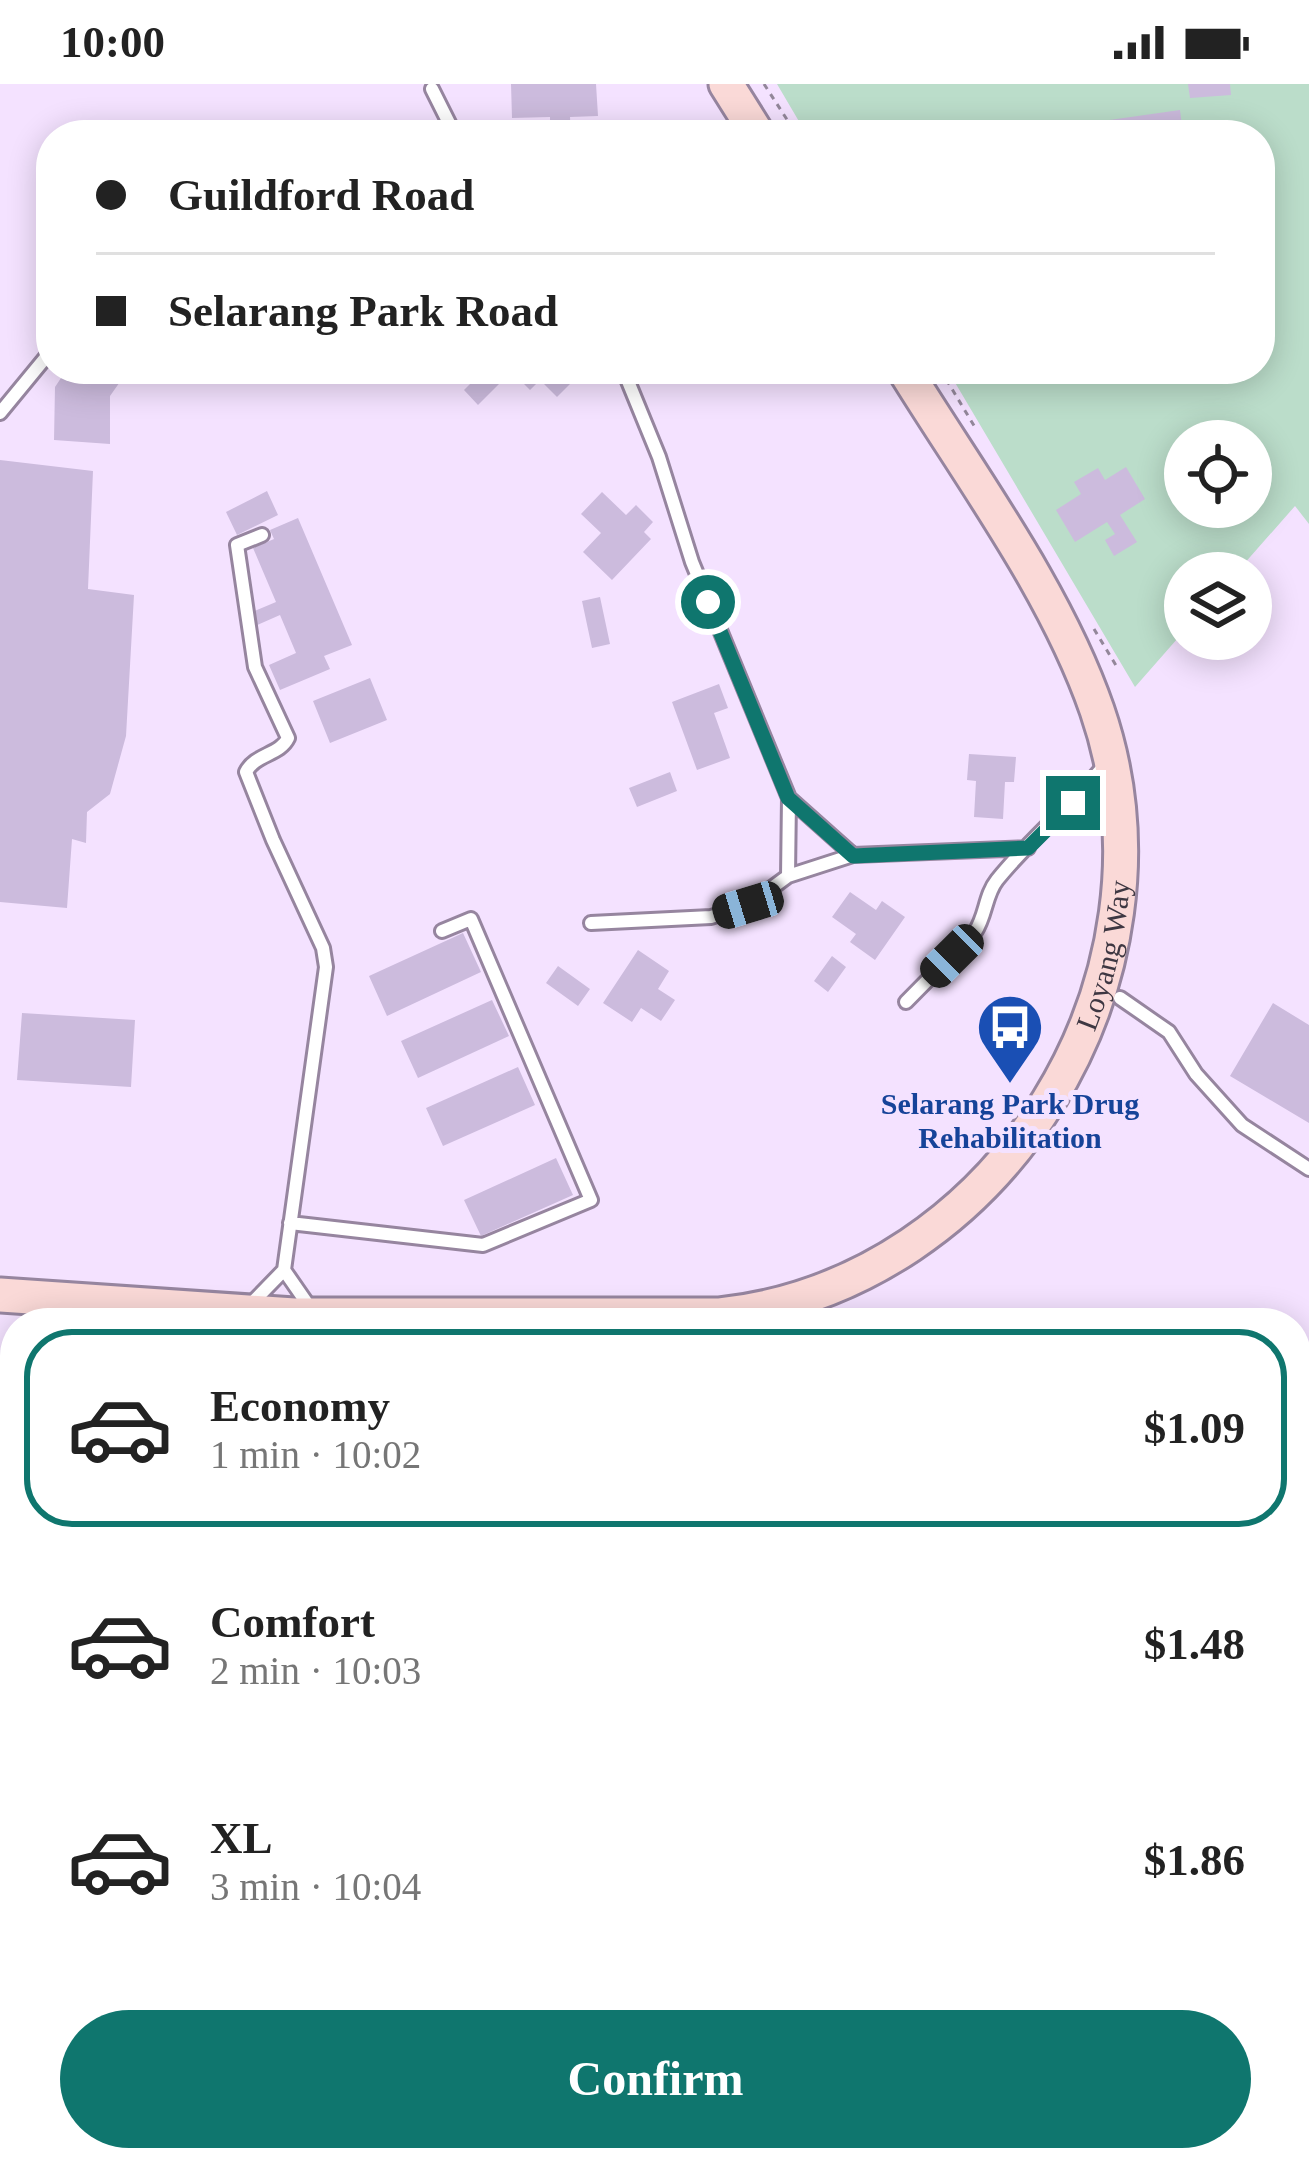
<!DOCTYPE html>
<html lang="en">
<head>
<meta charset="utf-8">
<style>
  :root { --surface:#fff; --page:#f6f6f6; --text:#222; --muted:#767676; --line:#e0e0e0; --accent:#0f766e }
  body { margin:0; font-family:Georgia,serif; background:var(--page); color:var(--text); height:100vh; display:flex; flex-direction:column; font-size:45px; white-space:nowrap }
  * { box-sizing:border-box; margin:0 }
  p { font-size:39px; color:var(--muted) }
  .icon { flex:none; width:66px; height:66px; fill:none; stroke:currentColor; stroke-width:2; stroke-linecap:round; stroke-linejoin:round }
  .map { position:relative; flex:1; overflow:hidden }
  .sheet { position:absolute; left:0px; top:1224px; width:1311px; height:864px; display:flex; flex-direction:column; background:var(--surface); border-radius:48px 48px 0 0; box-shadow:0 6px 30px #0003 }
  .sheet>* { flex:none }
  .guide { position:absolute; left:36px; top:36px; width:1239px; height:264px; border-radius:48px; box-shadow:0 6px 30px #0003; display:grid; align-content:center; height:264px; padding:0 60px; background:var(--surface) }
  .tools { position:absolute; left:1164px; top:336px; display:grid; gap:24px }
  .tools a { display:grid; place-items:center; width:108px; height:108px; border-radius:50%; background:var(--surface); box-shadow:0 6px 30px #0003; font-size:60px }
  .end { position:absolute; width:54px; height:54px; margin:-27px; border:15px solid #0f766e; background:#fff; box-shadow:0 0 0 6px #fff }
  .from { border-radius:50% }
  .car { position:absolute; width:36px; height:72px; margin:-36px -18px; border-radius:15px; box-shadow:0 0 9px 3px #0007; background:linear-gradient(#222 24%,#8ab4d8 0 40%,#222 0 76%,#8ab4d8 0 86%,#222 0) }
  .guide b { display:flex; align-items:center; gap:42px; height:114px; font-size:45px }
  .guide b+b { border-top:3px solid var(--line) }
  .guide i { width:30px; height:30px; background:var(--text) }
  ul { padding:21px 0 0; list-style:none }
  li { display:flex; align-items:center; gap:36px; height:198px; margin:0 24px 18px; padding:0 36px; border:6px solid transparent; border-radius:48px }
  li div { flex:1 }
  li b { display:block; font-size:45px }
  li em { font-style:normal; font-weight:800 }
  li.current { border-color:var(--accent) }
  li>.icon { width:108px; height:108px; stroke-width:1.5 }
  .button { display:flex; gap:24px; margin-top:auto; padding:24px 60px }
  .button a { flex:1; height:138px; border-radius:72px; background:var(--accent); color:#fff; font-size:48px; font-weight:800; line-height:138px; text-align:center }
  .status { display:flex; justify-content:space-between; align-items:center; height:84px; padding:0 60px; background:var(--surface); direction:ltr }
  .status svg { height:33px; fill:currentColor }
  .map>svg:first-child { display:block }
  .green { fill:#bbddca; fill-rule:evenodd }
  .building { fill:#cbd }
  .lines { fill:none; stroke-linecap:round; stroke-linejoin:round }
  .lane-casing { stroke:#96859f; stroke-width:18 }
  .street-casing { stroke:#96859f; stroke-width:30 }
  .secondary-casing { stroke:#96859f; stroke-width:39 }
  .path { stroke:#93879a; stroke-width:3; stroke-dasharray:6 6; stroke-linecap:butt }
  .lane { stroke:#fff; stroke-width:12 }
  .street { stroke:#fff; stroke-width:24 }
  .secondary { stroke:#fad9d7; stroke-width:33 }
  .route { stroke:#0f766e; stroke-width:15 }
  .labels { text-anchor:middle; stroke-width:10; stroke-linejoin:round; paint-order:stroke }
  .street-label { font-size:30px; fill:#3e3742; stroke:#f4e2ff }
  .transit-label { font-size:30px; font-weight:bold; fill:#164399; stroke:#f4e2ff }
</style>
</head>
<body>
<div class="status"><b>10:00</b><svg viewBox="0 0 49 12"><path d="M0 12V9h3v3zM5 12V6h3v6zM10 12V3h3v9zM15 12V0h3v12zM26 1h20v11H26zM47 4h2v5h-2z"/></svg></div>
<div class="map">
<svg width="1309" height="2088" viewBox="0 0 1309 2088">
  <rect width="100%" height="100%" fill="#f4e2ff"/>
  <path class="green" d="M777,0H1309V440L1295,422L1236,489H1185V546L1135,603L947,285H1260V51H807ZM1185,357H1251V423H1185Z"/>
  <path class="building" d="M511,0H596L598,32L570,33L571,51H550V33L512,34Z
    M1188,0H1230L1231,11L1190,14Z
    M1180,26L1183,51H1165V46L1100,51H1003Z
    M67,285H129L110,312V360L54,356L55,303Z
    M485,285H501L507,292L478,321L464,306Z
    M514,285H585L557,313L540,296L530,306L511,287Z
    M0,376L93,387L88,505L134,511L126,652L110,710L87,728L86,759L72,755L67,824L0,818Z
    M1126,383L1145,415L1120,431L1137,458L1114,472L1105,456L1115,450L1107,438L1075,458L1056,426L1081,410L1074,398L1098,384L1105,396Z
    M267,407L278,431L237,451L226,428Z
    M602,408L626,431L636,421L653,438L644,448L651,455L612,496L583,468L601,449L581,430Z
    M298,434L352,561L324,572L330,585L280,606L269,581L296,569L280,531L255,542L250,529L276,518L253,464L274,455L270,446Z
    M600,513L610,560L592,564L582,517Z
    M370,594L387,636L330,659L313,617Z
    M719,600L728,624L714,629L730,674L697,686L672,618Z
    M969,670L1016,673L1014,698H1005L1003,735L974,733L976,697L967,696Z
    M670,688L677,707L637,723L629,704Z
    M850,808L876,826L882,817L905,833L875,876L850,858L856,850L832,833Z
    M463,849L481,888L387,932L369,892Z
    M638,866L669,887L658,905L675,916L661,937L641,924L632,938L603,919Z
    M832,872L846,883L828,908L814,897Z
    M558,882L590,905L578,922L546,899Z
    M492,916L509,952L418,994L401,957Z
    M1273,919L1309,941V1039L1230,992Z
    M22,929L135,936L131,1003L17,996Z
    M518,983L535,1021L443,1062L426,1024Z
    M556,1074L573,1111L481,1152L464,1116Z
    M117,2073H192L193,2088H118Z
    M394,2073H486L485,2088H393Z
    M1194,2073H1242L1255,2088H1207Z
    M1283,2073H1297L1301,2078L1290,2088H1282L1275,2080Z"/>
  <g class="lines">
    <defs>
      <path id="lane" d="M432,5L455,51
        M623,285L659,373L692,478L789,714L788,792
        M0,329L51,267
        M789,714L853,771
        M591,839L711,833L749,821L788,792L853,771L1028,764
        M1120,914L1169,948L1196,990L1242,1041L1309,1085
        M906,918L975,848C986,832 985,811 997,796C1029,756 1070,723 1103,683
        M290,1139L483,1161L591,1116L471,835L442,847
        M284,1186L311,1225
        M249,1222L284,1186L326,883L323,864L273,756L246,688C255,670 280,671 288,654L255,583L237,461L262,451
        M1296,2037L1309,2026
        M508,2073V2088
        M1249,2074L1251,2073
        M247,2088V2073
        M379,2088V2073"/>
      <path id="street" d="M1296,1703L1309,1706
        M38,2088V2073"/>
      <g id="secondary">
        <path d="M726,0L758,51"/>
        <path id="s1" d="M0,1211L294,1231H720C1001,1200 1189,893 1097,626C1056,507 970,392 904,285"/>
      </g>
    </defs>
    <use href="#lane" class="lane-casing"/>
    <use href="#street" class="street-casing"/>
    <use href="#secondary" class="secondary-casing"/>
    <path class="path" d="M764,0L797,51
      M940,285L976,345
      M1094,545L1117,583"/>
    <use href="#lane" class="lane"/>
    <use href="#street" class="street"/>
    <use href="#secondary" class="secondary"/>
  </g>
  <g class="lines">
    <path class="route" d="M708,518L788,714L853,772L1028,764L1073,719"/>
  </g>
  <defs>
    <symbol id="bus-pin" viewBox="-11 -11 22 30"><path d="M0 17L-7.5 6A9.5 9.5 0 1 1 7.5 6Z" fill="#1a4fb4" stroke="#f4e2ff"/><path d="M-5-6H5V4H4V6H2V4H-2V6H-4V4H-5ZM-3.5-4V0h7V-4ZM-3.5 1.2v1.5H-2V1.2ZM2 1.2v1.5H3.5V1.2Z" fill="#fff"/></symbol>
  </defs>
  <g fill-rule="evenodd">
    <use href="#bus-pin" x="972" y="905" width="76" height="104"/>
  </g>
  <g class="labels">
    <g class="street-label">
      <text dy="10" stroke="none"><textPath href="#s1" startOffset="1284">Loyang Way</textPath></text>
    </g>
    <g class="transit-label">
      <text x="1010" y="1030">Selarang Park Drug<tspan x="1010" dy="34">Rehabilitation</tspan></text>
    </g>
  </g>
</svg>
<div class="tools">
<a><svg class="icon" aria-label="locate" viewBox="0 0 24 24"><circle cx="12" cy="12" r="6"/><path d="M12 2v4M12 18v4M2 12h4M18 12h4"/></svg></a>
<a><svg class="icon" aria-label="layers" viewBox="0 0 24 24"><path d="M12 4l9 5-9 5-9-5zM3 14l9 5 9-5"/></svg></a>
</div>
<i class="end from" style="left:708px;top:518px"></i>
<i class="end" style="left:1073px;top:719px"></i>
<i class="car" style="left:748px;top:821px;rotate:253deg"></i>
<i class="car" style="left:952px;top:872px;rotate:225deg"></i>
<div class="guide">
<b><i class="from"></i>Guildford Road</b>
<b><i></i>Selarang Park Road</b>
</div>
<section class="sheet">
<ul>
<li class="current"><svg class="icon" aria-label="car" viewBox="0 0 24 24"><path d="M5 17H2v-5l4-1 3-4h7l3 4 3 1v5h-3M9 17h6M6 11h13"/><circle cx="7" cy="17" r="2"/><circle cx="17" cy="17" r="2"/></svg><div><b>Economy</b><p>1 min · 10:02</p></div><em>$1.09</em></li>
<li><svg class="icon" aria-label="car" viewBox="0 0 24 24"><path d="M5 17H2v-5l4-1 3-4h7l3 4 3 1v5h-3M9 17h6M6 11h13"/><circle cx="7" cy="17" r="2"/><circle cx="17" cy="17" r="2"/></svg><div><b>Comfort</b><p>2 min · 10:03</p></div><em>$1.48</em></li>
<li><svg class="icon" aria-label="car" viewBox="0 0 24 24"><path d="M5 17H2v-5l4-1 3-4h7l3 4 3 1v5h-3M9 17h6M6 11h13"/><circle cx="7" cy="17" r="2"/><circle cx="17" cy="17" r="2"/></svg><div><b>XL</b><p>3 min · 10:04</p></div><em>$1.86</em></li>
</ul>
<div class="button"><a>Confirm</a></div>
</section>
</div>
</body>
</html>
